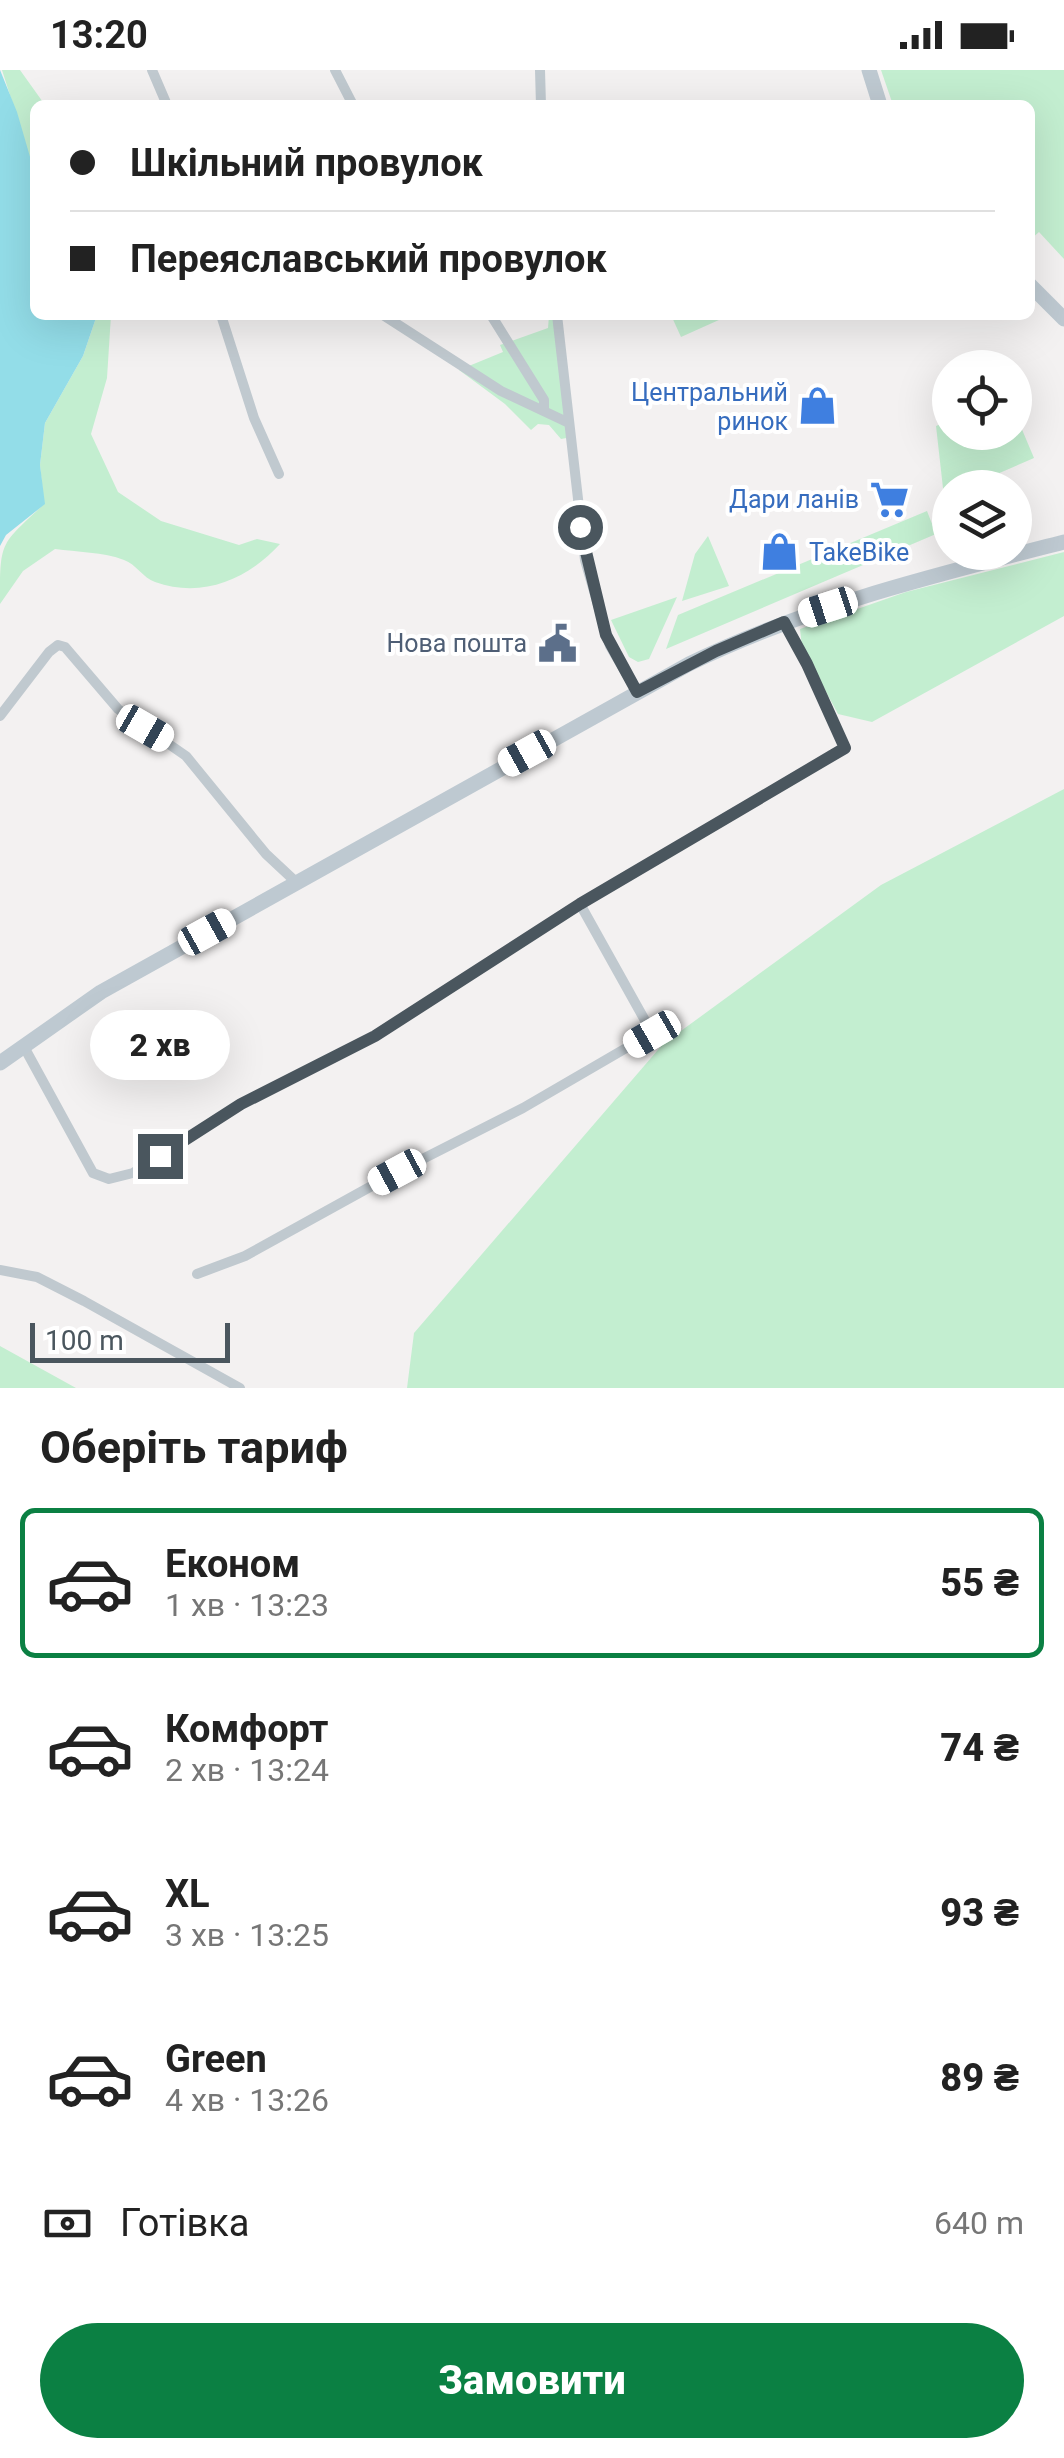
<!DOCTYPE html>
<html lang="uk">
<head>
<meta charset="utf-8">
<style>
  :root { --surface:#fff; --page:#f6f6f6; --text:#222; --muted:#767676; --line:#e0e0e0; --accent:#0b8043 }
  body { margin:0; font-family:Roboto,sans-serif; background:var(--page); color:var(--text); height:100vh; display:flex; flex-direction:column; font-size:38px; white-space:nowrap }
  * { box-sizing:border-box; margin:0 }
  p { font-size:32px; color:var(--muted) }
  .icon { flex:none; width:55px; height:55px; fill:none; stroke:currentColor; stroke-width:2; stroke-linecap:round; stroke-linejoin:round }
  .map { position:relative; height:1318px; overflow:hidden }
  .side { display:flex; flex-direction:column; background:var(--surface); flex:1 }
  .side>* { flex:none }
  .hud { position:absolute; left:30px; top:30px; width:1005px; height:220px; border-radius:15px; box-shadow:0 10px 40px #0002; display:grid; align-content:center; height:220px; padding:0 40px; background:var(--surface) }
  .tools { position:absolute; left:932px; top:280px; display:grid; gap:20px }
  .tools a { display:grid; place-items:center; width:100px; height:100px; border-radius:50%; background:var(--surface); box-shadow:0 10px 40px #0002; font-size:50px }
  .scale { position:absolute; left:30px; bottom:25px; width:200px; box-sizing:border-box; padding-left:10px; border:5px solid #4a565e; border-top:0; font-size:28px; line-height:35px; white-space:nowrap; color:#4a565e; -webkit-text-stroke:8px #fff; paint-order:stroke }
  .end { position:absolute; width:45px; height:45px; margin:-22px; border:12px solid #4a565e; background:#fff; box-shadow:0 0 0 5px #fff }
  .from { border-radius:50% }
  .bubble { position:absolute; height:70px; border-radius:35px; background:var(--surface); box-shadow:0 10px 40px #0002; font-size:32px; font-weight:800; line-height:70px; text-align:center }
  .car { position:absolute; width:30px; height:60px; margin:-30px -15px; border-radius:12px; box-shadow:0 0 8px 2px #0007; background:linear-gradient(#fff 24%,#345 0 40%,#fff 0 76%,#345 0 86%,#fff 0) }
  .hud b { display:flex; align-items:center; gap:35px; height:95px; font-size:38px }
  .hud b+b { border-top:2px solid var(--line) }
  .hud i { width:25px; height:25px; background:var(--text) }
  ul { padding:0; list-style:none }
  li { display:flex; align-items:center; gap:30px; height:150px; margin:0 20px 15px; padding:0 20px; border:5px solid transparent; border-radius:15px }
  li div { flex:1 }
  li b { display:block; font-size:38px }
  li em { font-style:normal; font-weight:800 }
  li.selected { border-color:var(--accent) }
  li>.icon { width:90px; height:90px; stroke-width:1.5 }
  h2 { padding:0 40px; font-size:45px; line-height:120px }
  .pay { display:flex; align-items:center; gap:25px; height:110px; padding:0 40px; font-size:38px }
  .pay p { margin-inline-start:auto }
  .primary-button { display:flex; gap:20px; margin-top:auto; padding:20px 40px }
  .primary-button a { flex:1; height:115px; border-radius:60px; background:var(--accent); color:#fff; font-size:40px; font-weight:800; line-height:115px; text-align:center }
  .status { display:flex; justify-content:space-between; align-items:center; height:70px; padding:0 50px; background:var(--surface); direction:ltr }
  .status svg { height:28px; fill:currentColor }
  .map>svg:first-child { display:block }
  .green { fill:#c3eed0 }
  .water { fill:#93dde8 }
  .lines { fill:none; stroke-linecap:round; stroke-linejoin:round }
  .minor { stroke:#c0c9cf; stroke-width:10 }
  .secondary { stroke:#bec9d1; stroke-width:15 }
  .route { stroke:#4a565e; stroke-width:12 }
  .labels { text-anchor:middle; stroke-width:8; stroke-linejoin:round; paint-order:stroke }
  .shop-label { font-size:25px; fill:#366cbe; stroke:#fff; text-anchor:end }
  .service-label { font-size:25px; fill:#4e5e75; stroke:#fff; text-anchor:end }
</style>
</head>
<body>
<div class="status"><b>13:20</b><svg viewBox="0 0 49 12"><path d="M0 12V9h3v3zM5 12V6h3v6zM10 12V3h3v9zM15 12V0h3v12zM26 1h20v11H26zM47 4h2v5h-2z"/></svg></div>
<div class="map">
<svg width="1064" height="1318" viewBox="0 0 1064 1318">
  <rect width="100%" height="100%" fill="#f3f1f1"/>
  <path class="green" d="M2,0H20L45,35H35V104Z
    M881,0H1064V189L1039,162L1030,170V35H893Z
    M97,245H111L107,308L91,364L118,422L161,451L239,475L257,469L280,474C248,509 203,529 155,512C143,508 136,494 124,490C104,482 76,482 55,479L23,501L0,534C0,469 0,476 44,434L40,395L45,353L83,286Z
    M553,245L572,367L561,369L549,355L538,354L531,360L505,334L459,300L503,282L500,275L548,258L549,246Z
    M671,245H730L681,267Z
    M1015,343L1034,388L967,417L950,418V425L944,427L936,356L950,350V362H1015Z
    M927,441L936,464L666,579L678,545Z
    M708,466L729,516L682,531L695,484Z
    M1064,482V546L872,652L838,644L802,577L800,559L906,522Z
    M677,527L649,589L638,592L629,587L611,550Z
    M1064,719V1318H407L414,1263L663,974L881,815Z
    M0,1276L76,1318H0Z"/>
  <path class="water" d="M0,0L17,42L35,104V245H97L83,286L45,353L40,395L45,434L6,465L0,476Z"/>
  <g class="lines">
    <path class="minor" d="M152,0L167,35
      M335,0L353,35
      M540,0L541,35
      M221,245L254,348L279,404
      M383,245L501,321L569,353
      M491,245L544,330V341
      M557,245L585,490L610,576L637,622
      M0,646L49,582L58,575L65,577L118,639L186,686L266,784L296,812
      M23,975L93,1103L109,1109L133,1103L241,1034L375,966L580,834L845,678L807,593L784,551
      M0,1200L37,1207L84,1231L240,1318
      M197,1204L245,1186L397,1102L523,1038L652,963L580,834"/>
    <path class="secondary" d="M869,0L880,35
      M1030,215L1064,249
      M0,993L101,922L689,594C808,536 936,505 1064,472"/>
  </g>
  <g class="lines">
    <path class="route" d="M160,1086L241,1034L375,966L580,834L845,678L807,594L784,552L716,581L637,622L606,565L580,457"/>
  </g>
  <defs>
    <symbol id="shop-bare" viewBox="-9 -9 18 18"><path d="M-5-2.5h2.3a2.7 3.5 0 0 1 5.4 0H5L5.5 6h-11ZM-1.5-2.5h3a1.5 2.3 0 0 0-3 0Z" fill="#3f7fe0" stroke="#fff" stroke-width="2.5" paint-order="stroke"/></symbol>
    <symbol id="supermarket-bare" viewBox="-9 -9 18 18"><path d="M-6-5.5h2.5l.6 2H6L4.5 2H-2.5L-4.4-4H-6ZM-1.5 3.2a1.3 1.3 0 1 0 .1 0ZM3 3.2a1.3 1.3 0 1 0 .1 0Z" fill="#3f7fe0" stroke="#fff" stroke-width="2.5" paint-order="stroke"/></symbol>
    <symbol id="civic-bare" viewBox="-9 -9 18 18"><path d="M-.6-6.5H3V-4.5H.6V-3L4-1V1h2V6H-6V1h2V-1L-.6-3ZM-1.2 2.5V6h2.4V2.5Z" fill="#5c6f8a" stroke="#fff" stroke-width="2.5" paint-order="stroke"/></symbol>
  </defs>
  <g fill-rule="evenodd">
    <use href="#shop-bare" x="790" y="308" width="55" height="55"/>
    <use href="#supermarket-bare" x="862" y="402" width="55" height="55"/>
    <use href="#shop-bare" x="752" y="454" width="55" height="55"/>
    <use href="#civic-bare" x="530" y="546" width="55" height="55"/>
  </g>
  <g class="labels">
    <g class="shop-label">
      <text x="788" y="331">Центральний<tspan x="788" dy="29">ринок</tspan></text>
      <text x="859" y="438">Дари ланів</text>
      <text x="809" y="491" text-anchor="start">TakeBike</text>
    </g>
    <g class="service-label">
      <text x="527" y="582">Нова пошта</text>
    </g>
  </g>
</svg>
<div class="tools">
<a><svg class="icon" aria-label="locate" viewBox="0 0 24 24"><circle cx="12" cy="12" r="6"/><path d="M12 2v4M12 18v4M2 12h4M18 12h4"/></svg></a>
<a><svg class="icon" aria-label="layers" viewBox="0 0 24 24"><path d="M12 4l9 5-9 5-9-5zM3 14l9 5 9-5"/></svg></a>
</div>
<div class="scale">100 m</div>
<i class="end from" style="left:580px;top:457px"></i>
<i class="end" style="left:160px;top:1086px"></i>
<div class="bubble" style="left:90px;top:940px;width:140px">2 хв</div>
<i class="car" style="left:828px;top:537px;rotate:252deg"></i>
<i class="car" style="left:145px;top:658px;rotate:120deg"></i>
<i class="car" style="left:527px;top:683px;rotate:241deg"></i>
<i class="car" style="left:207px;top:862px;rotate:61deg"></i>
<i class="car" style="left:652px;top:964px;rotate:240deg"></i>
<i class="car" style="left:397px;top:1102px;rotate:242deg"></i>
<div class="hud">
<b><i class="from"></i>Шкільний провулок</b>
<b><i></i>Переяславський провулок</b>
</div>
</div>
<section class="side">
<h2>Оберіть тариф</h2>
<ul>
<li class="selected"><svg class="icon" aria-label="car" viewBox="0 0 24 24"><path d="M5 17H2v-5l4-1 3-4h7l3 4 3 1v5h-3M9 17h6M6 11h13"/><circle cx="7" cy="17" r="2"/><circle cx="17" cy="17" r="2"/></svg><div><b>Економ</b><p>1 хв · 13:23</p></div><em>55 ₴</em></li>
<li><svg class="icon" aria-label="car" viewBox="0 0 24 24"><path d="M5 17H2v-5l4-1 3-4h7l3 4 3 1v5h-3M9 17h6M6 11h13"/><circle cx="7" cy="17" r="2"/><circle cx="17" cy="17" r="2"/></svg><div><b>Комфорт</b><p>2 хв · 13:24</p></div><em>74 ₴</em></li>
<li><svg class="icon" aria-label="car" viewBox="0 0 24 24"><path d="M5 17H2v-5l4-1 3-4h7l3 4 3 1v5h-3M9 17h6M6 11h13"/><circle cx="7" cy="17" r="2"/><circle cx="17" cy="17" r="2"/></svg><div><b>XL</b><p>3 хв · 13:25</p></div><em>93 ₴</em></li>
<li><svg class="icon" aria-label="car" viewBox="0 0 24 24"><path d="M5 17H2v-5l4-1 3-4h7l3 4 3 1v5h-3M9 17h6M6 11h13"/><circle cx="7" cy="17" r="2"/><circle cx="17" cy="17" r="2"/></svg><div><b>Green</b><p>4 хв · 13:26</p></div><em>89 ₴</em></li>
</ul>
<div class="pay"><svg class="icon" aria-label="cash" viewBox="0 0 24 24"><path d="M3 7h18v10H3z"/><circle cx="12" cy="12" r="2"/></svg>Готівка<p>640 m</p></div>
<div class="primary-button"><a>Замовити</a></div>
</section>
</body>
</html>
